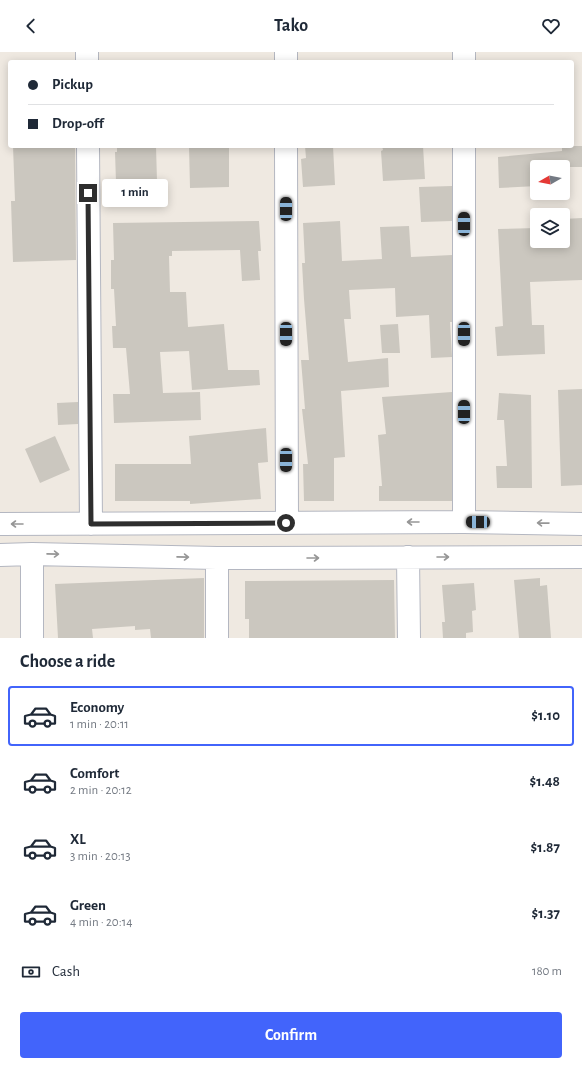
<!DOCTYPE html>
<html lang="en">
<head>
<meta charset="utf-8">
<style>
  :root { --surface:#fff; --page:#f2f2f3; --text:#1f2937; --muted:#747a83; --line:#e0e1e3; --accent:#4264fb }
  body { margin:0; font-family:"Alegreya Sans",sans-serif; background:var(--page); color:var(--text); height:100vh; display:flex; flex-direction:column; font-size:15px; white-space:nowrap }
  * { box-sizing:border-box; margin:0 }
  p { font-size:13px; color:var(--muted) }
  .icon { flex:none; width:22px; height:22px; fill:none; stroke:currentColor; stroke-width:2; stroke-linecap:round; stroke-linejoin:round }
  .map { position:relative; height:586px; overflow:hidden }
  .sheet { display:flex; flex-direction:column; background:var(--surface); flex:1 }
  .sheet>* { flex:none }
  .guide { position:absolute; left:8px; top:8px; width:566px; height:88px; border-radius:4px; box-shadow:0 2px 10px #0003; display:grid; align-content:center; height:88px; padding:0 20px; background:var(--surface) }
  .needle { width:26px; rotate:261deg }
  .controls { position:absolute; left:530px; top:108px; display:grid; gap:8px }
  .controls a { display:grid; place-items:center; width:40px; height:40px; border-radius:4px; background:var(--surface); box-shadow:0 2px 10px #0003; font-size:20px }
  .end { position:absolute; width:18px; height:18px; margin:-9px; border:5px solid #2e2e2e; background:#fff; box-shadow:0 0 0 2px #fff }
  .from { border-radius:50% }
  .bubble { position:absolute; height:28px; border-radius:4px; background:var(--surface); box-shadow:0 2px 10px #0003; font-size:13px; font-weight:600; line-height:28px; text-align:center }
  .car { position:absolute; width:12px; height:24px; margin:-12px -6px; border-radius:5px; box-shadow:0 0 3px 1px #0007; background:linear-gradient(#222 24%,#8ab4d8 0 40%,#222 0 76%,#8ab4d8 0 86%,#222 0) }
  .guide b { display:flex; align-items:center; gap:14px; height:38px; font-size:15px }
  .guide b+b { border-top:1px solid var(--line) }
  .guide i { width:10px; height:10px; background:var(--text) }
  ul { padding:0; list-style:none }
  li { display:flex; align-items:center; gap:12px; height:60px; margin:0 8px 6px; padding:0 12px; border:2px solid transparent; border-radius:4px }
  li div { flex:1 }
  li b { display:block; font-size:15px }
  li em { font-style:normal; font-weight:600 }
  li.current { border-color:var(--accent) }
  li>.icon { width:36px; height:36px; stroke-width:1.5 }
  h2 { padding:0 20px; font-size:18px; line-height:48px }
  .pay { display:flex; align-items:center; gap:10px; height:44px; padding:0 20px; font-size:15px }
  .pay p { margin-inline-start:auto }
  .button { display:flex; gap:8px; margin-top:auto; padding:8px 20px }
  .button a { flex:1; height:46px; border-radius:4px; background:var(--accent); color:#fff; font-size:16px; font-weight:600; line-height:46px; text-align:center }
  header { display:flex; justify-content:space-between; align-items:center; height:52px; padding:0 20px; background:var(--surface); font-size:18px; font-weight:600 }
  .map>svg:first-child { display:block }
  .building { fill:#cbc7bf }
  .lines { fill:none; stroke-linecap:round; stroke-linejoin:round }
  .minor-casing { stroke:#b4b7c1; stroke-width:24 }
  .minor { stroke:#fff; stroke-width:22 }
  .oneway { stroke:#969696 }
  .route { stroke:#2e2e2e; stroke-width:5 }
</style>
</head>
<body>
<header><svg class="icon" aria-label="back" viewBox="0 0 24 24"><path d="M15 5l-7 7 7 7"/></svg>Tako<svg class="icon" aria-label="heart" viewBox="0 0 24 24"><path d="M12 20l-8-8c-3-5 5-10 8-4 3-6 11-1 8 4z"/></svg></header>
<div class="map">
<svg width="582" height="586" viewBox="0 0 582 586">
  <rect width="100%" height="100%" fill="#efe9e1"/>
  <path class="building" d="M13,94H75L76,208L13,210L11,149H15Z
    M117,94H156L157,129L116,130L115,100H117Z
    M189,94H229V135L190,136Z
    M305,94H333L335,133L303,135L301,107L306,106Z
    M382,94H423L425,127L383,129L381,99L383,98Z
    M562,94H582V115H537V134L499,136L498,105L562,99Z
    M452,134V169L421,170L419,135Z
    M582,166V228L530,230L532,273H544L545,302L497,304L495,275L503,274L498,177L537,176V189H563V167Z
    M259,169L261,199H258L260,228L242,229L240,198L172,199V204H169L170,240H186L188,275L224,272L228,318H259L260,333L192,338L189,299L160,300L163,341L200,340L201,368L114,371L113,342H130L126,296H113L112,274H116L114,237H111V208H114L113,171Z
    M340,169L342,209L382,207L380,175L409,174L411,205L452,203V270H450L452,305L431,306L429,263L396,265L395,236L349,238L351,267H344L348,310L388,306L389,335L341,339L345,405L334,406V449H304L303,412H308L302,357H305L301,308H309L304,247L302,211H305L303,171Z
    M398,272L400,301H382L380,273Z
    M582,337V433L561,434L558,338Z
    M452,340V449H379V434H382L378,383L386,382L382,345Z
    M499,341L531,343L532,436H497L496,414H507L504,368H497Z
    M78,350V372L58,373L57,351Z
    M266,376L268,410L258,411L261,447L190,452V449H115V412H191L189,384Z
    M55,384L70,418L40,431L25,397Z
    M204,526V586H151L150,577L135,578V574L92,577L93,586H58L55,532Z
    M540,526V534L547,533L551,586H519L514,528Z
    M394,528L395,586H249V567H245V529Z
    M474,531L476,558L472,559L473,580L466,581V586H443L442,570H445L442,533Z"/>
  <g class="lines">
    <defs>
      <path id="minor" d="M87,0V10
        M286,0V10
        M464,10V0
        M88,94L91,472
        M286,94L287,471
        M464,470V94
        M0,472L464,470L582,472
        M0,503L32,502L217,506L582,505
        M408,505L409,586
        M217,506V586
        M32,586V502"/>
    </defs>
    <use href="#minor" class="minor-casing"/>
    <use href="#minor" class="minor"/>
  </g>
  <defs><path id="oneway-shaft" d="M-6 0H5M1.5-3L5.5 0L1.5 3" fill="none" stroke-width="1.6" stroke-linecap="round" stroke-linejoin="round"/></defs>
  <g class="oneway">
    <use href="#oneway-shaft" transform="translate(413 470) rotate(180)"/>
    <use href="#oneway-shaft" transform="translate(543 471) rotate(-179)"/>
    <use href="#oneway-shaft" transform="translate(17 472) rotate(180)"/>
    <use href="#oneway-shaft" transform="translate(53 502) rotate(1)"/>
    <use href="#oneway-shaft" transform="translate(183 505) rotate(1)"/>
    <use href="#oneway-shaft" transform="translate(443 505)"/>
    <use href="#oneway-shaft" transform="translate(313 506)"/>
  </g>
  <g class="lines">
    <path class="route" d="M88,141L91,472L286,471"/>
  </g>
</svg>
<div class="controls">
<a><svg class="needle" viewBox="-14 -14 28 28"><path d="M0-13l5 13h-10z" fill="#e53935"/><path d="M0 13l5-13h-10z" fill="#747a83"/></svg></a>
<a><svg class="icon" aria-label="layers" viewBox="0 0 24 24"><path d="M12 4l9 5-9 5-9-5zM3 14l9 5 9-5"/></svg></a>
</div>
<i class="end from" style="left:286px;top:471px"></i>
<i class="end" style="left:88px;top:141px"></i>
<div class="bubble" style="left:102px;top:127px;width:66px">1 min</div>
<i class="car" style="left:286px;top:157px;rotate:0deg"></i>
<i class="car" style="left:464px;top:172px;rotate:0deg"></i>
<i class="car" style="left:286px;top:282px;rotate:180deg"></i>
<i class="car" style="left:464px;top:282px;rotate:180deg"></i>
<i class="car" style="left:464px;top:360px;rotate:0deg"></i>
<i class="car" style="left:286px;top:408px;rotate:180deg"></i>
<i class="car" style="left:478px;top:470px;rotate:271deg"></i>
<div class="guide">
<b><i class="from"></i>Pickup</b>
<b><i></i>Drop-off</b>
</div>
</div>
<section class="sheet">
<h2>Choose a ride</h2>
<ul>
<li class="current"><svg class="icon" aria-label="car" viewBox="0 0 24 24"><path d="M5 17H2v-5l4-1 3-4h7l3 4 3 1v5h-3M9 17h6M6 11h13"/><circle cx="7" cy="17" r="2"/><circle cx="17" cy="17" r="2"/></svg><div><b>Economy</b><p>1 min · 20:11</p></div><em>$1.10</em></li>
<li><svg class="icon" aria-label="car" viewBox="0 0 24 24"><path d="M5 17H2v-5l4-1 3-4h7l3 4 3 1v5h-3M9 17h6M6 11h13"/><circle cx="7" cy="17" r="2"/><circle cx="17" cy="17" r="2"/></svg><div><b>Comfort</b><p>2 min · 20:12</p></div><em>$1.48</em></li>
<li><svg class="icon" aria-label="car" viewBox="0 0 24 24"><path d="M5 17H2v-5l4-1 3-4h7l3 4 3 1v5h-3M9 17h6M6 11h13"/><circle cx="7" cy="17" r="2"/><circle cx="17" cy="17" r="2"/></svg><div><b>XL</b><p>3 min · 20:13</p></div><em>$1.87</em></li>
<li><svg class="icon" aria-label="car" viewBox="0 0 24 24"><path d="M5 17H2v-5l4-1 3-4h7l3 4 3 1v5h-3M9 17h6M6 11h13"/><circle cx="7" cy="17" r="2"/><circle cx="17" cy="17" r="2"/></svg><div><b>Green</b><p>4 min · 20:14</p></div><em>$1.37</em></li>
</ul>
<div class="pay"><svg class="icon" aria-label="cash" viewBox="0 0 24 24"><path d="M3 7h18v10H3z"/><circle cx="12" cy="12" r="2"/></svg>Cash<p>180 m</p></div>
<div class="button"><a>Confirm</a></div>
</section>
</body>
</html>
